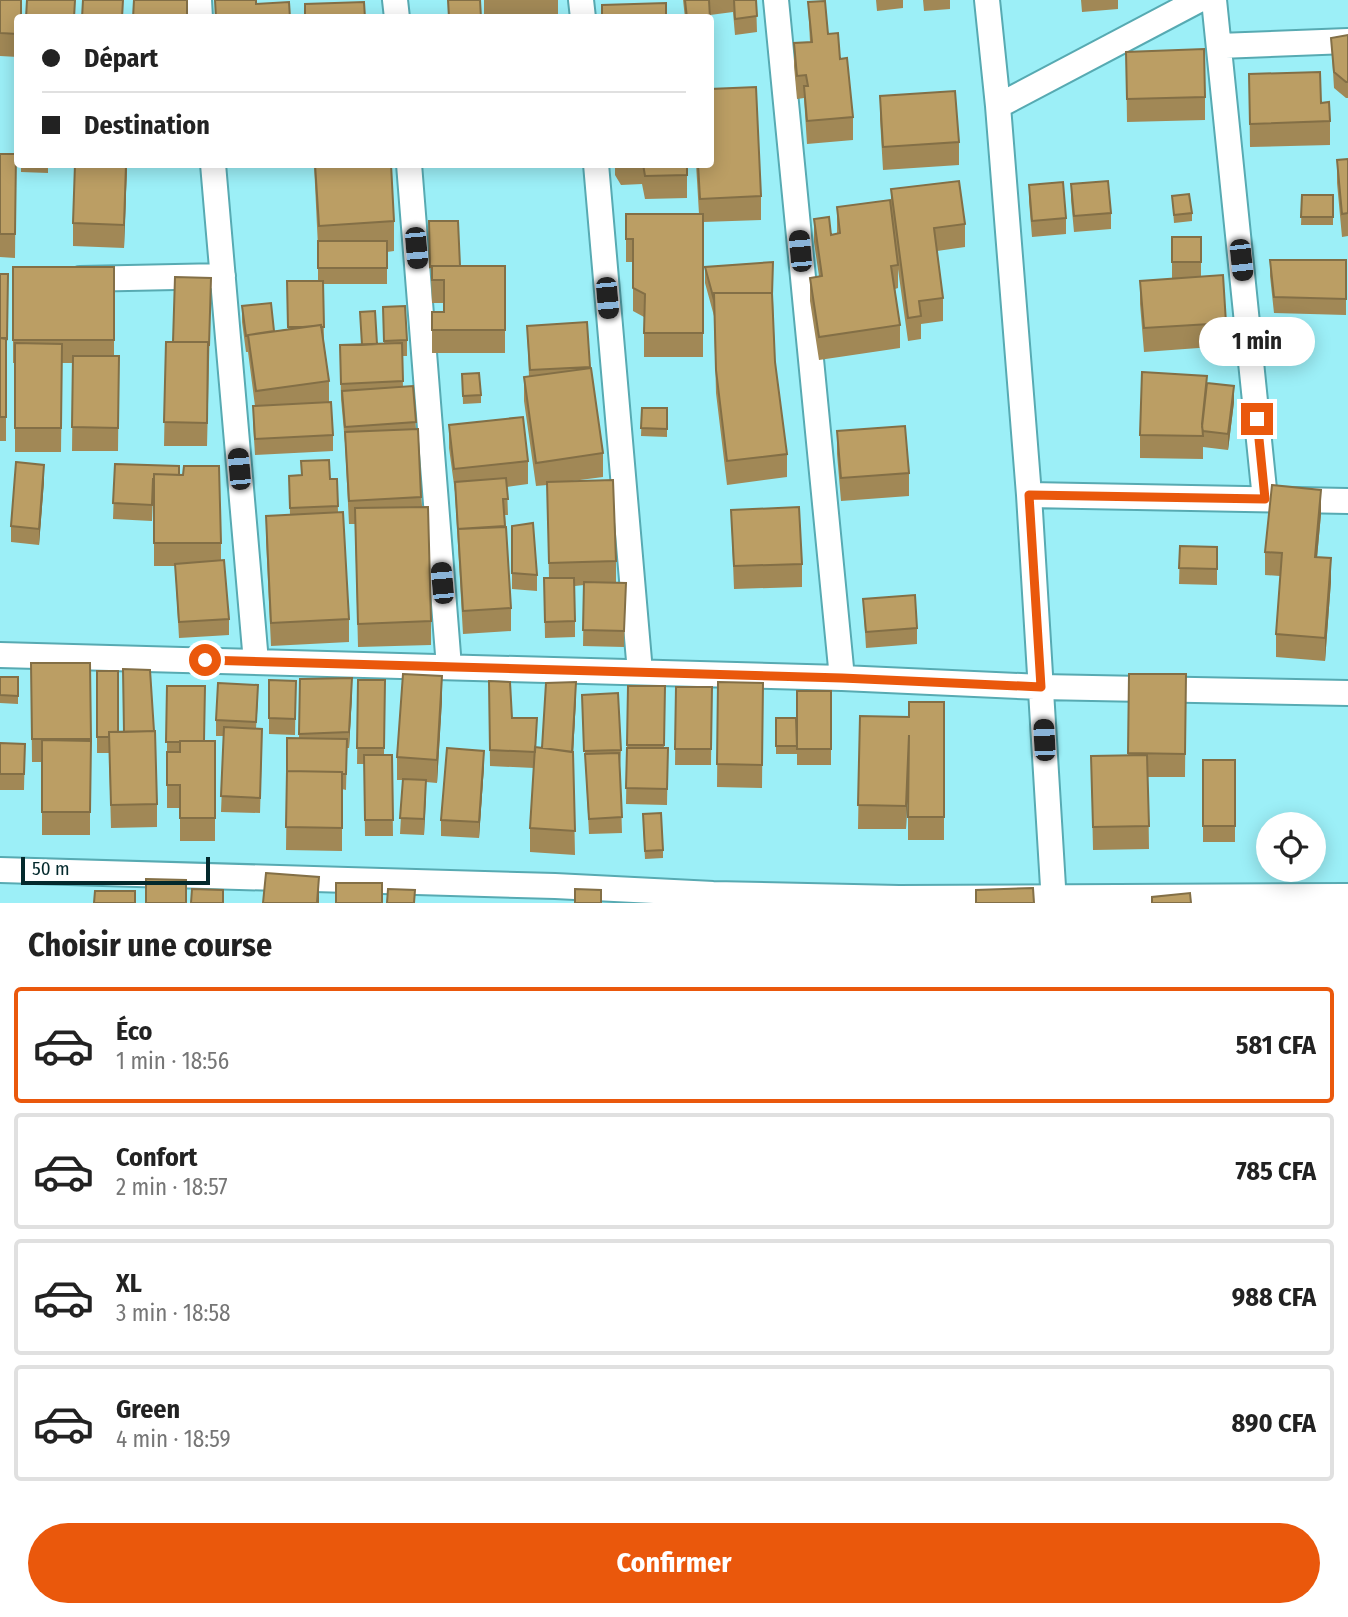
<!DOCTYPE html>
<html lang="fr">
<head>
<meta charset="utf-8">
<style>
  :root { --surface:#fff; --page:#f2f2f2; --text:#222; --muted:#767676; --line:#e0e0e0; --accent:#ea580c }
  body { margin:0; font-family:"Fira Sans Condensed",sans-serif; background:var(--page); color:var(--text); height:100vh; display:flex; flex-direction:column; font-size:26px; white-space:nowrap }
  * { box-sizing:border-box; margin:0 }
  p { font-size:23px; color:var(--muted) }
  .icon { flex:none; width:38px; height:38px; fill:none; stroke:currentColor; stroke-width:2; stroke-linecap:round; stroke-linejoin:round }
  .map { position:relative; height:903px; overflow:hidden }
  .panel { display:flex; flex-direction:column; background:var(--surface); flex:1 }
  .panel>* { flex:none }
  .hud { position:absolute; left:14px; top:14px; width:700px; height:154px; border-radius:7px; box-shadow:0 4px 18px #0003; display:grid; align-content:center; height:154px; padding:0 28px; background:var(--surface) }
  .controls { position:absolute; left:1256px; top:812px; display:grid; gap:14px }
  .controls a { display:grid; place-items:center; width:70px; height:70px; border-radius:50%; background:var(--surface); box-shadow:0 4px 18px #0003; font-size:35px }
  .scale { position:absolute; left:21px; bottom:18px; width:189px; box-sizing:border-box; padding-left:7px; border:4px solid #03292c; border-top:0; font-size:19px; line-height:24px; white-space:nowrap; color:#03292c; -webkit-text-stroke:5px #fff; paint-order:stroke }
  .end { position:absolute; width:32px; height:32px; margin:-16px; border:9px solid #ea580c; background:#fff; box-shadow:0 0 0 4px #fff }
  .from { border-radius:50% }
  .bubble { position:absolute; height:49px; border-radius:24px; background:var(--surface); box-shadow:0 4px 18px #0003; font-size:23px; font-weight:700; line-height:49px; text-align:center }
  .car { position:absolute; width:21px; height:42px; margin:-21px -10px; border-radius:9px; box-shadow:0 0 5px 2px #0007; background:linear-gradient(#222 24%,#8ab4d8 0 40%,#222 0 76%,#8ab4d8 0 86%,#222 0) }
  .hud b { display:flex; align-items:center; gap:24px; height:66px; font-size:26px }
  .hud b+b { border-top:2px solid var(--line) }
  .hud i { width:18px; height:18px; background:var(--text) }
  ul { padding:0; list-style:none }
  li { display:flex; align-items:center; gap:21px; height:116px; margin:0 14px 10px; padding:0 14px; border:4px solid var(--line); border-radius:7px }
  li div { flex:1 }
  li b { display:block; font-size:26px }
  li em { font-style:normal; font-weight:700 }
  li.on { border-color:var(--accent) }
  li>.icon { width:63px; height:63px; stroke-width:1.5 }
  h2 { padding:0 28px; font-size:32px; line-height:84px }
  .button { display:flex; gap:14px; margin-top:auto; padding:14px 28px }
  .button a { flex:1; height:80px; border-radius:42px; background:var(--accent); color:#fff; font-size:28px; font-weight:700; line-height:80px; text-align:center }
  .map>svg:first-child { display:block }
  .lines { fill:none; stroke-linecap:round; stroke-linejoin:round }
  .minor-casing { stroke:#57aab2; stroke-width:28 }
  .minor { stroke:#fff; stroke-width:24 }
  .wall { fill:#a18856 }
  .shaded-wall { fill:#836f46 }
  .building { fill:#bb9e64; stroke:#836f46; stroke-width:2 }
  .route { stroke:#ea580c; stroke-width:9 }
</style>
</head>
<body>
<div class="map">
<svg width="1348" height="903" viewBox="0 0 1348 903">
  <rect width="100%" height="100%" fill="#9ceff7"/>
  <g class="lines">
    <defs>
      <path id="minor" d="M199,0L200,18
        M395,0L397,18
        M581,0L583,18
        M776,0L842,678
        M987,0L998,106L1029,495L1054,903
        M1214,0L1265,499
        M1219,46L1348,41
        M998,106L1199,0
        M213,164L256,662
        M409,164L449,667
        M596,164L640,672
        M80,279L223,276
        M1029,495L1348,501
        M0,655L842,678L1041,687L1348,693
        M0,870L555,886L713,894L899,898L1348,896"/>
    </defs>
    <use href="#minor" class="minor-casing"/>
    <use href="#minor" class="minor"/>
  </g>
  <path class="wall" d="M0,0H22L21,18H18V57L0,56Z
    M484,0H558V18H484Z
    M683,0H756L757,32L735,35L733,12L710,15V18H685Z
    M876,0H903V8L877,11Z
    M923,0H950V9L924,11Z
    M1081,0H1118V9L1082,12Z
    M808,2L828,34L840,59L853,117V140L807,144L804,98L797,99L794,66V43L810,42Z
    M1348,35V98H1346L1334,88L1331,38Z
    M1126,52L1205,97V120L1127,122Z
    M1249,74L1321,103L1330,121V145L1250,147Z
    M880,96L959,142V165L883,170L880,119Z
    M0,154H16L15,258L0,257Z
    M1348,159V236L1342,237L1337,183V160Z
    M21,164H48V173L21,172Z
    M127,164L124,248L73,246V223Z
    M314,164H391L394,221V251L387,252V284H323L324,342L329,381V402L333,435V451L255,455L253,422V406H255L248,352H246L242,322V306L274,331L288,329L287,281H318V247Z
    M615,164H687V198L645,199L642,184L621,185L615,175Z
    M696,164H710L761,196V220L703,222V357H644V317L633,311V262H626V214H699Z
    M1071,184L1111,213V229L1074,232L1071,200Z
    M1029,185L1066,218V234L1032,237L1029,201Z
    M891,189L965,224V247L937,251L943,298V321L921,324V339L908,341L898,269V288L895,289L900,325V348L819,360L810,301V278L819,276L814,242V219L831,235L837,234V207L891,206Z
    M1302,195H1333V225H1301Z
    M1172,196L1192,213V221L1174,223Z
    M429,221L460,266H505V353H432V312H444V303H432Z
    M1172,237H1201V277L1226,323V346L1144,352L1140,304V281L1182,278H1172Z
    M1270,260H1346V315L1274,313L1270,276Z
    M13,267H114V356H119L118,451H72L73,363H62L61,452H15V363H13Z
    M705,267L773,301L775,362L787,454V477L727,485L716,393L714,316L705,283Z
    M0,274H8L6,355V441H0Z
    M211,278L207,446H164L166,342H173Z
    M383,307L407,340V356H402L403,387L413,386L416,429L431,621V645L358,647L355,524H349L345,443L341,399L340,345L384,344Z
    M587,322L590,368L603,453V477L572,481L616,561V583H626L624,647L583,646L584,585L575,586V637L545,638L544,578H549L547,485L536,486L524,401V377H529L527,326Z
    M462,374L481,395V403L463,404Z
    M1207,383L1234,402L1228,450L1203,447V459L1140,458V435Z
    M642,408H667V437L641,436Z
    M449,425L528,461V484L507,487L508,515H505L511,608V631L463,634L455,492L449,448Z
    M837,431L909,473V496L841,501L837,454Z
    M301,461L330,479H337L338,512L349,619V642L271,646L266,539V516L290,515L289,476L301,475Z
    M115,464L179,475L221,543V560L229,619V635L179,638L175,566H154V495H153L152,521L113,519Z
    M44,481L39,545L11,542V526Z
    M731,510L802,564V587L734,589Z
    M1321,514L1317,557L1331,581L1325,661L1276,657V634L1280,576L1265,575V552Z
    M512,526L537,575V591L512,589Z
    M1180,546L1217,547V585L1179,584Z
    M863,599L917,628V644L866,648Z
    M31,663H90V835H42V762H32Z
    M97,671L118,732L157,804V827L111,828L109,753H97Z
    M1129,674H1186L1185,777H1148L1149,849L1093,850L1091,756L1128,755Z
    M0,677H18V704L0,703Z
    M300,679L352,694L349,748H347L346,790L342,789V851L286,850L287,772L299,738Z
    M269,680L296,681L295,735L269,734Z
    M358,680H385L384,755H392L393,836H365L364,764H357Z
    M489,681L512,718L536,748H542L576,698L573,754L575,855L530,852V828L534,768L490,766Z
    M718,682L763,683L762,788L717,787Z
    M167,686L204,741H215V841H180V808H167Z
    M628,686H665L664,748H668L667,805L626,804Z
    M676,687H712L711,765H675Z
    M831,691V765H797V754H776V718H796Z
    M582,695L621,750L620,766L622,833L589,834Z
    M442,700L437,783L426,782L424,835L400,834L403,780H397V757Z
    M258,701L256,728L262,745L260,813L221,812L224,736H216V720Z
    M944,702V840H908V764L906,829H858L860,716L909,717Z
    M0,743L25,744L24,790H0Z
    M1203,760H1235V842H1203Z
    M484,766L479,838L441,836V820Z
    M643,822L663,850V858L645,859Z"/>
  <path class="shaded-wall" d="M126,164H127L124,248V225Z
    M1234,386V402L1228,450V434Z
    M44,465V481L39,545V529Z
    M1321,490V514L1315,580V557Z
    M1331,558V581L1325,661V638Z
    M442,676V700L437,783V760Z
    M352,678V694L349,748V732Z
    M576,682V698L572,772V756Z
    M909,735V759L906,829V806Z
    M484,751V766L479,838V822Z
    M426,780V796L424,835V819Z
    M319,877V903H317Z"/>
  <path class="building" d="M0,0H21V18H18V34L0,33Z
    M27,0H75L74,18H26Z
    M83,0H123L122,18H82Z
    M134,0H187V18H133Z
    M215,0H256V4L289,2L290,18H216Z
    M448,0H480L481,18H449Z
    M685,0H709L710,18H687Z
    M734,0H756L757,16L735,19Z
    M825,1L828,34L838,33L840,59L847,58L853,117L807,121L804,86H808L806,75L797,76L794,43L812,42L808,2Z
    M364,2L365,18H305V4Z
    M666,3V18H602V5Z
    M1348,35V82H1346L1334,72L1331,38Z
    M1204,49L1205,97L1127,99L1126,52Z
    M1320,72L1321,103L1329,102L1330,121L1250,124L1249,74Z
    M756,87L761,196L700,199L698,164H710V89Z
    M955,91L959,142L883,147L880,96Z
    M0,154H16L15,234H0Z
    M1348,159V213L1342,214L1337,160Z
    M75,164H126L124,225L73,223Z
    M315,164H391L394,221L319,226Z
    M643,164H687V175L645,176Z
    M959,181L965,224L934,228L943,298L919,301L921,316L908,318L891,189Z
    M1108,181L1111,213L1074,216L1071,184Z
    M1063,182L1066,218L1032,221L1029,185Z
    M1189,194L1192,213L1174,215L1172,196Z
    M1302,195H1333V217H1301Z
    M890,200L898,265L891,266L900,325L819,337L810,278L822,276L814,219L829,217L831,235L840,233L837,207Z
    M626,214H703V333H644L645,294L633,288V239H626Z
    M429,221H458L460,266H432L430,267Z
    M1172,237H1201V262H1172Z
    M318,241H387V268H318Z
    M1270,260H1346V299L1274,297Z
    M773,262L772,295V293H714V300L705,267Z
    M432,266H505V330H432V312H444V280H432Z
    M13,267H114V340H13Z
    M0,274H8L7,339L0,338Z
    M1223,275L1226,323L1144,328L1140,281Z
    M175,277L211,278L209,346L208,342H173Z
    M287,281H323L324,327H321V325L303,327H288Z
    M714,293H772L775,362L787,454L727,461L716,370Z
    M271,303L274,331L248,335V336H246L242,306Z
    M405,306L407,340L384,341L383,307Z
    M375,311L377,344L362,345L360,312Z
    M587,322L590,367L530,370L527,326Z
    M321,325L329,381L256,391L248,335Z
    M0,338H6V417H0Z
    M166,342H208L207,423L164,422Z
    M15,343L62,344L61,428H15Z
    M402,343L403,381L341,384L340,345Z
    M73,356H119L118,428L72,427Z
    M591,368L603,453L536,463L524,377Z
    M1142,372L1207,376L1202,424L1203,436L1140,435Z
    M479,373L481,395L463,396L462,374Z
    M1207,383L1234,386L1228,434L1203,431L1202,427Z
    M413,386L416,422L345,427L342,391Z
    M331,402L333,435L255,439L253,406Z
    M642,408H667V429L641,428Z
    M523,417L528,461L454,469L449,425Z
    M905,426L909,473L841,478L837,431Z
    M418,429L421,497L349,501L345,432Z
    M329,460L330,479H337L338,506L290,508L289,476L302,475L301,461Z
    M16,462L44,465L39,529L11,526Z
    M115,464L179,466V475L154,474V479H153L152,505L113,503Z
    M184,466H219L221,543H154V474L183,475Z
    M506,478L508,499H503L505,526L458,529V530L455,482Z
    M613,480L616,561L549,563L547,482Z
    M1272,485L1321,490L1315,557L1331,558L1325,638L1276,634L1282,553L1265,552Z
    M428,507L431,621L358,624L355,508Z
    M799,507L802,564L734,566L731,510Z
    M343,512L349,619L271,623L266,516Z
    M533,523L537,575L512,573V526Z
    M506,527L511,608L463,611L458,529Z
    M1180,546L1217,547V569L1179,568Z
    M224,560L229,619L179,622L175,564Z
    M544,578H574L575,621L545,622Z
    M584,582L626,583L624,631L583,630Z
    M915,595L917,628L866,632L863,599Z
    M31,663H90L91,739H32Z
    M123,669L150,670L154,731L124,732Z
    M97,671H118V732H109V737H97Z
    M403,674L442,676L437,760L397,757Z
    M1129,674H1186L1185,754L1128,753Z
    M0,677H18V696L0,695Z
    M352,678L349,732L299,734L300,679Z
    M269,680L296,681L295,719L269,718Z
    M358,680H385L384,748H357Z
    M489,681L510,682L512,718H537L535,752L490,750Z
    M576,682L572,752L542,748L546,683Z
    M718,682L763,683L762,765L717,764Z
    M218,683L258,685L256,722L216,720Z
    M167,686H205L204,741H180V742H166Z
    M628,686H665L664,745H627Z
    M676,687H712L711,749H675Z
    M797,691H831V749H797Z
    M618,693L621,750L584,751L582,695Z
    M909,702H944V817H908L909,735L906,806L858,805L860,716L909,717Z
    M776,718H796L797,746H776Z
    M224,727L262,729L260,798L221,796Z
    M155,731L157,804L111,805L109,732Z
    M287,738L347,739L346,774H342V772L287,771V772Z
    M42,740L91,741L90,812H42Z
    M180,741H215V818H180V785H167V752H180Z
    M0,743L25,744L24,774H0Z
    M535,747L573,752L575,831L530,828Z
    M447,748L484,751L479,822L441,820Z
    M627,748H668L667,789L626,788Z
    M619,753L622,817L589,819L585,754Z
    M364,755H392L393,820H365Z
    M1147,755L1149,826L1093,827L1091,756Z
    M1203,760H1235V826H1203Z
    M287,771L342,772V828L286,827Z
    M403,779L426,780L424,819L400,818Z
    M661,813L663,850L645,851L643,814Z
    M266,873L319,877L317,903H263Z
    M146,879L186,880V903H146Z
    M336,883H382V903H336Z
    M1033,888L1034,903H976V890Z
    M192,889L223,890V903H191Z
    M388,889L415,890L414,903H387Z
    M575,889L601,890V903H575Z
    M95,891H135V903H94Z
    M1190,893L1191,903H1152V897Z"/>
  <g class="lines">
    <path class="route" d="M205,660L842,678L1041,687L1029,495L1265,499L1257,419"/>
  </g>
</svg>
<div class="controls">
<a><svg class="icon" aria-label="locate" viewBox="0 0 24 24"><circle cx="12" cy="12" r="6"/><path d="M12 2v4M12 18v4M2 12h4M18 12h4"/></svg></a>
</div>
<div class="scale">50 m</div>
<i class="end from" style="left:205px;top:660px"></i>
<i class="end" style="left:1257px;top:419px"></i>
<div class="bubble" style="left:1199px;top:317px;width:116px">1 min</div>
<i class="car" style="left:416px;top:248px;rotate:175deg"></i>
<i class="car" style="left:800px;top:251px;rotate:355deg"></i>
<i class="car" style="left:1241px;top:260px;rotate:174deg"></i>
<i class="car" style="left:607px;top:298px;rotate:175deg"></i>
<i class="car" style="left:239px;top:469px;rotate:355deg"></i>
<i class="car" style="left:442px;top:583px;rotate:355deg"></i>
<i class="car" style="left:1044px;top:740px;rotate:357deg"></i>
<div class="hud">
<b><i class="from"></i>Départ</b>
<b><i></i>Destination</b>
</div>
</div>
<section class="panel">
<h2>Choisir une course</h2>
<ul>
<li class="on"><svg class="icon" aria-label="car" viewBox="0 0 24 24"><path d="M5 17H2v-5l4-1 3-4h7l3 4 3 1v5h-3M9 17h6M6 11h13"/><circle cx="7" cy="17" r="2"/><circle cx="17" cy="17" r="2"/></svg><div><b>Éco</b><p>1 min · 18:56</p></div><em>581 CFA</em></li>
<li><svg class="icon" aria-label="car" viewBox="0 0 24 24"><path d="M5 17H2v-5l4-1 3-4h7l3 4 3 1v5h-3M9 17h6M6 11h13"/><circle cx="7" cy="17" r="2"/><circle cx="17" cy="17" r="2"/></svg><div><b>Confort</b><p>2 min · 18:57</p></div><em>785 CFA</em></li>
<li><svg class="icon" aria-label="car" viewBox="0 0 24 24"><path d="M5 17H2v-5l4-1 3-4h7l3 4 3 1v5h-3M9 17h6M6 11h13"/><circle cx="7" cy="17" r="2"/><circle cx="17" cy="17" r="2"/></svg><div><b>XL</b><p>3 min · 18:58</p></div><em>988 CFA</em></li>
<li><svg class="icon" aria-label="car" viewBox="0 0 24 24"><path d="M5 17H2v-5l4-1 3-4h7l3 4 3 1v5h-3M9 17h6M6 11h13"/><circle cx="7" cy="17" r="2"/><circle cx="17" cy="17" r="2"/></svg><div><b>Green</b><p>4 min · 18:59</p></div><em>890 CFA</em></li>
</ul>
<div class="button"><a>Confirmer</a></div>
</section>
</body>
</html>
